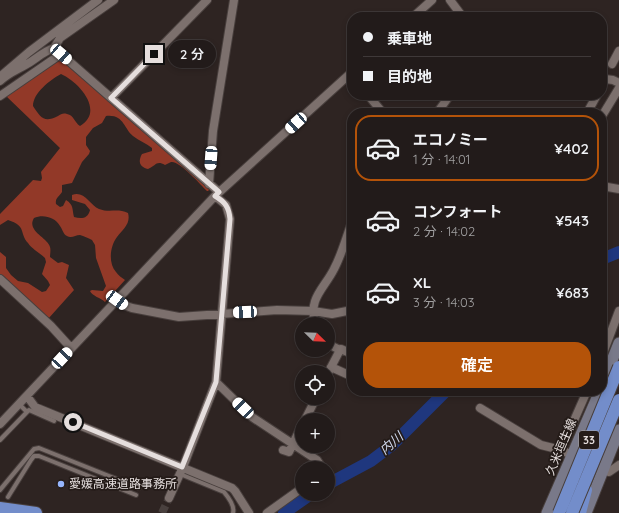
<!DOCTYPE html>
<html lang="ja">
<head>
<meta charset="utf-8">
<style>
  :root { --surface:#221b1a; --page:#2e2827; --text:#f1f3f6; --muted:#a2a1a2; --line:#3f3939; --accent:#b45309 }
  body { margin:0; font-family:Quicksand,"Noto Sans JP",sans-serif; background:var(--page); color:var(--text); height:100vh; display:flex; flex-direction:column; font-size:15px; white-space:nowrap }
  * { box-sizing:border-box; margin:0 }
  p { font-size:13px; color:var(--muted) }
  .icon { flex:none; width:22px; height:22px; fill:none; stroke:currentColor; stroke-width:2; stroke-linecap:round; stroke-linejoin:round }
  .map { position:relative; flex:1; overflow:hidden }
  .sheet { position:absolute; left:347px; top:108px; width:260px; height:288px; display:flex; flex-direction:column; background:var(--surface); border-radius:16px; box-shadow:0 2px 6px #0003,0 0 0 1px var(--line) }
  .sheet>* { flex:none }
  .hud { position:absolute; left:347px; top:12px; width:260px; height:88px; border-radius:16px; box-shadow:0 2px 6px #0003,0 0 0 1px var(--line); display:grid; align-content:center; height:88px; padding:0 16px; background:var(--surface) }
  .needle { width:26px; rotate:113deg }
  .tools { position:absolute; left:295px; top:317px; display:grid; gap:8px }
  .tools a { display:grid; place-items:center; width:40px; height:40px; border-radius:50%; background:var(--surface); box-shadow:0 2px 6px #0003,0 0 0 1px var(--line); font-size:20px }
  .end { position:absolute; width:18px; height:18px; margin:-9px; border:5px solid #e5dedd; background:#111; box-shadow:0 0 0 2px #111 }
  .from { border-radius:50% }
  .bubble { position:absolute; height:28px; border-radius:14px; background:var(--surface); box-shadow:0 2px 6px #0003,0 0 0 1px var(--line); font-size:13px; font-weight:600; line-height:28px; text-align:center }
  .car { position:absolute; width:12px; height:24px; margin:-12px -6px; border-radius:5px; box-shadow:0 0 3px 1px #0007; background:linear-gradient(#fff 24%,#345 0 40%,#fff 0 76%,#345 0 86%,#fff 0) }
  .hud b { display:flex; align-items:center; gap:14px; height:38px; font-size:15px }
  .hud b+b { border-top:1px solid var(--line) }
  .hud i { width:10px; height:10px; background:var(--text) }
  ul { padding:7px 0 0; list-style:none }
  li { display:flex; align-items:center; gap:12px; height:66px; margin:0 8px 6px; padding:0 8px; border:2px solid transparent; border-radius:16px }
  li div { flex:1 }
  li b { display:block; font-size:15px }
  li em { font-style:normal; font-weight:600 }
  li.selected { border-color:var(--accent) }
  li>.icon { width:36px; height:36px; stroke-width:1.5 }
  .action { display:flex; gap:8px; margin-top:auto; padding:8px 16px }
  .action a { flex:1; height:46px; border-radius:16px; background:var(--accent); color:#fff; font-size:16px; font-weight:600; line-height:46px; text-align:center }
  .map>svg:first-child { display:block }
  .forest { fill:#923928; fill-rule:evenodd }
  .lines { fill:none; stroke-linecap:round; stroke-linejoin:round }
  .river { stroke:#1f377e; stroke-width:12 }
  .street-tunnel { stroke:#49403e; stroke-width:8; stroke-dasharray:8 4; stroke-linecap:butt }
  .lane-casing { stroke:#483f3d; stroke-width:6 }
  .street-casing { stroke:#483f3d; stroke-width:10 }
  .secondary-casing { stroke:#483f3d; stroke-width:13 }
  .highway-casing { stroke:#483f3d; stroke-width:14 }
  .lane { stroke:#7c706d; stroke-width:4 }
  .street { stroke:#7c706d; stroke-width:8 }
  .secondary { stroke:#797989; stroke-width:11 }
  .highway { stroke:#738dca; stroke-width:12 }
  .highway-bridge-casing { stroke:#483f3d; stroke-width:14; stroke-linecap:butt }
  .highway-bridge { stroke:#738dca; stroke-width:12 }
  .route { stroke:#e5dedd; stroke-width:5 }
  .poi-dot { fill:#97b6fd; stroke:#241b18; stroke-width:1.5 }
  .labels { text-anchor:middle; stroke-width:3.5; stroke-linejoin:round; paint-order:stroke }
  .shield { fill:#241b18; stroke:#aba4a2; stroke-width:1 }
  .shield-label { font-size:11px; font-weight:bold; fill:#e5dedd }
  .street-label { font-size:12px; fill:#e5dedd; stroke:#241b18 }
  .poi-label { font-size:12px; fill:#e5dedd; stroke:#241b18; text-anchor:start }
  .water-label { font-size:13px; font-style:italic; fill:#d2dbf0; stroke:#241b18 }
</style>
</head>
<body>
<div class="map">
<svg width="619" height="513" viewBox="0 0 619 513">
  <rect width="100%" height="100%" fill="#2e2422"/>
  <path class="forest" d="M62,59L210,189L208,191H207C201,185 179,160 171,162C169,163 167,164 165,165C156,160 156,166 148,169C139,167 138,161 142,154L152,151V148C146,143 139,141 133,136C124,129 124,114 106,116L102,123L93,128L86,137V145L90,151L89,154L82,162L72,183L62,185V192C59,197 55,198 56,204L60,207L63,206L66,200C74,205 72,209 74,217C81,219 88,219 90,210L85,204L72,200V195C84,190 90,205 99,209C109,213 118,208 128,213C131,224 123,229 117,237C110,246 108,263 116,272C118,275 122,278 125,280L105,302C101,298 92,296 90,291L92,290L103,291L106,286L96,258L95,245L92,240C88,238 84,236 80,235C75,235 72,239 67,236C63,234 63,230 60,226C55,217 43,214 34,218C26,231 48,238 50,247C51,250 50,254 50,257L58,263L62,262L69,265L66,278L74,290L48,319L0,274V252L6,257V268L11,275L18,281L28,283L42,292L46,291L50,285L48,281L42,274L46,262L45,258C40,253 32,249 28,243C19,233 27,226 8,220L0,225V214L33,180L41,181L42,178L41,172L60,148L6,96ZM61,74C79,82 105,111 80,126C74,122 74,115 67,114C63,113 61,114 58,116C44,123 41,118 33,106C33,93 50,80 61,74Z"/>
  <g class="lines">
    <path class="river" d="M602,259L619,252
      M328,484L371,461L392,445L446,391
      M284,513L311,494"/>
    <path class="street-tunnel" d="M162,513L169,498"/>
    <defs>
      <path id="lane" d="M27,412L29,410L54,421
        M0,440L27,412L19,404
        M180,474L224,492C229,498 235,506 233,513
        M0,490L34,449L39,448L139,488
        M8,497L31,460L34,456H39L136,495"/>
      <path id="street" d="M114,0L60,38L54,48L219,192
        M450,0L462,16
        M413,17L432,0
        M612,64L619,51
        M2,75L29,52L98,0
        M0,81C8,73 17,70 27,64C36,59 44,51 54,48
        M602,85L605,79L613,80L619,83
        M368,95L383,113
        M0,96L61,54
        M111,98L207,0
        M437,113L450,95
        M587,113L597,95
        M602,116L619,88
        M209,184L213,131L234,0
        M602,186L619,189
        M0,279L51,326L71,348
        M117,300L124,305L132,308L179,317L277,310L313,311L332,314L352,310
        M315,324C308,298 324,289 334,269C342,254 346,238 352,222
        M328,344L340,350L328,373
        M340,350L341,349L352,354
        M602,356L619,311
        M331,367L351,376L352,372
        M216,382L252,417L317,460L322,468
        M27,396L35,407L232,488L235,491L249,513
        M480,408L541,445L561,450L572,455
        M305,420L316,398
        M0,424L215,196L352,72
        M283,450L289,452L302,425
        M561,450L587,391
        M604,469L609,472L619,465
        M169,498L183,467L216,382L230,219L226,205L215,196
        M267,513L302,488"/>
      <path id="secondary" d="M602,385L619,343
        M547,513L600,391
        M586,513L619,430"/>
      <path id="highway" d="M0,508L36,513
        M580,513L586,490"/>
    </defs>
    <use href="#lane" class="lane-casing"/>
    <use href="#street" class="street-casing"/>
    <use href="#secondary" class="secondary-casing"/>
    <use href="#highway" class="highway-casing"/>
    <use href="#lane" class="lane"/>
    <use href="#street" class="street"/>
    <use href="#secondary" class="secondary"/>
    <use href="#highway" class="highway"/>
    <defs>
      <path id="highway-bridge" d="M559,513L619,367
        M572,513L619,400"/>
    </defs>
    <use href="#highway-bridge" class="highway-bridge-casing"/>
    <use href="#highway-bridge" class="highway-bridge"/>
  </g>
  <g class="lines">
    <path class="route" d="M73,422L182,467L216,382L230,219C229,207 225,202 215,196L219,192L111,98L154,54"/>
  </g>
  <circle class="poi-dot" cx="61" cy="484" r="4"/>
  <g class="labels">
    <rect class="shield" x="579" y="431" width="20" height="18" rx="3"/>
    <g class="shield-label">
      <text x="589" y="444">33</text>
    </g>
    <g class="street-label">
      <text transform="translate(561 447) rotate(-67)" y="4">久米垣生線</text>
    </g>
    <g class="poi-label">
      <text x="69" y="488">愛媛高速道路事務所</text>
    </g>
    <g class="water-label">
      <text transform="translate(391 443) rotate(-41)" y="5">内川</text>
    </g>
  </g>
</svg>
<div class="tools">
<a><svg class="needle" viewBox="-14 -14 28 28"><path d="M0-13l5 13h-10z" fill="#e53935"/><path d="M0 13l5-13h-10z" fill="#a2a1a2"/></svg></a>
<a><svg class="icon" aria-label="locate" viewBox="0 0 24 24"><circle cx="12" cy="12" r="6"/><path d="M12 2v4M12 18v4M2 12h4M18 12h4"/></svg></a>
<a>+</a>
<a>−</a>
</div>
<i class="end from" style="left:73px;top:422px"></i>
<i class="end" style="left:154px;top:54px"></i>
<div class="bubble" style="left:168px;top:40px;width:48px">2 分</div>
<i class="car" style="left:61px;top:54px;rotate:131deg"></i>
<i class="car" style="left:296px;top:123px;rotate:228deg"></i>
<i class="car" style="left:211px;top:158px;rotate:184deg"></i>
<i class="car" style="left:117px;top:300px;rotate:126deg"></i>
<i class="car" style="left:245px;top:312px;rotate:267deg"></i>
<i class="car" style="left:62px;top:358px;rotate:43deg"></i>
<i class="car" style="left:243px;top:408px;rotate:314deg"></i>
<div class="hud">
<b><i class="from"></i>乗車地</b>
<b><i></i>目的地</b>
</div>
<section class="sheet">
<ul>
<li class="selected"><svg class="icon" aria-label="car" viewBox="0 0 24 24"><path d="M5 17H2v-5l4-1 3-4h7l3 4 3 1v5h-3M9 17h6M6 11h13"/><circle cx="7" cy="17" r="2"/><circle cx="17" cy="17" r="2"/></svg><div><b>エコノミー</b><p>1 分 · 14:01</p></div><em>¥402</em></li>
<li><svg class="icon" aria-label="car" viewBox="0 0 24 24"><path d="M5 17H2v-5l4-1 3-4h7l3 4 3 1v5h-3M9 17h6M6 11h13"/><circle cx="7" cy="17" r="2"/><circle cx="17" cy="17" r="2"/></svg><div><b>コンフォート</b><p>2 分 · 14:02</p></div><em>¥543</em></li>
<li><svg class="icon" aria-label="car" viewBox="0 0 24 24"><path d="M5 17H2v-5l4-1 3-4h7l3 4 3 1v5h-3M9 17h6M6 11h13"/><circle cx="7" cy="17" r="2"/><circle cx="17" cy="17" r="2"/></svg><div><b>XL</b><p>3 分 · 14:03</p></div><em>¥683</em></li>
</ul>
<div class="action"><a>確定</a></div>
</section>
</div>
</body>
</html>
